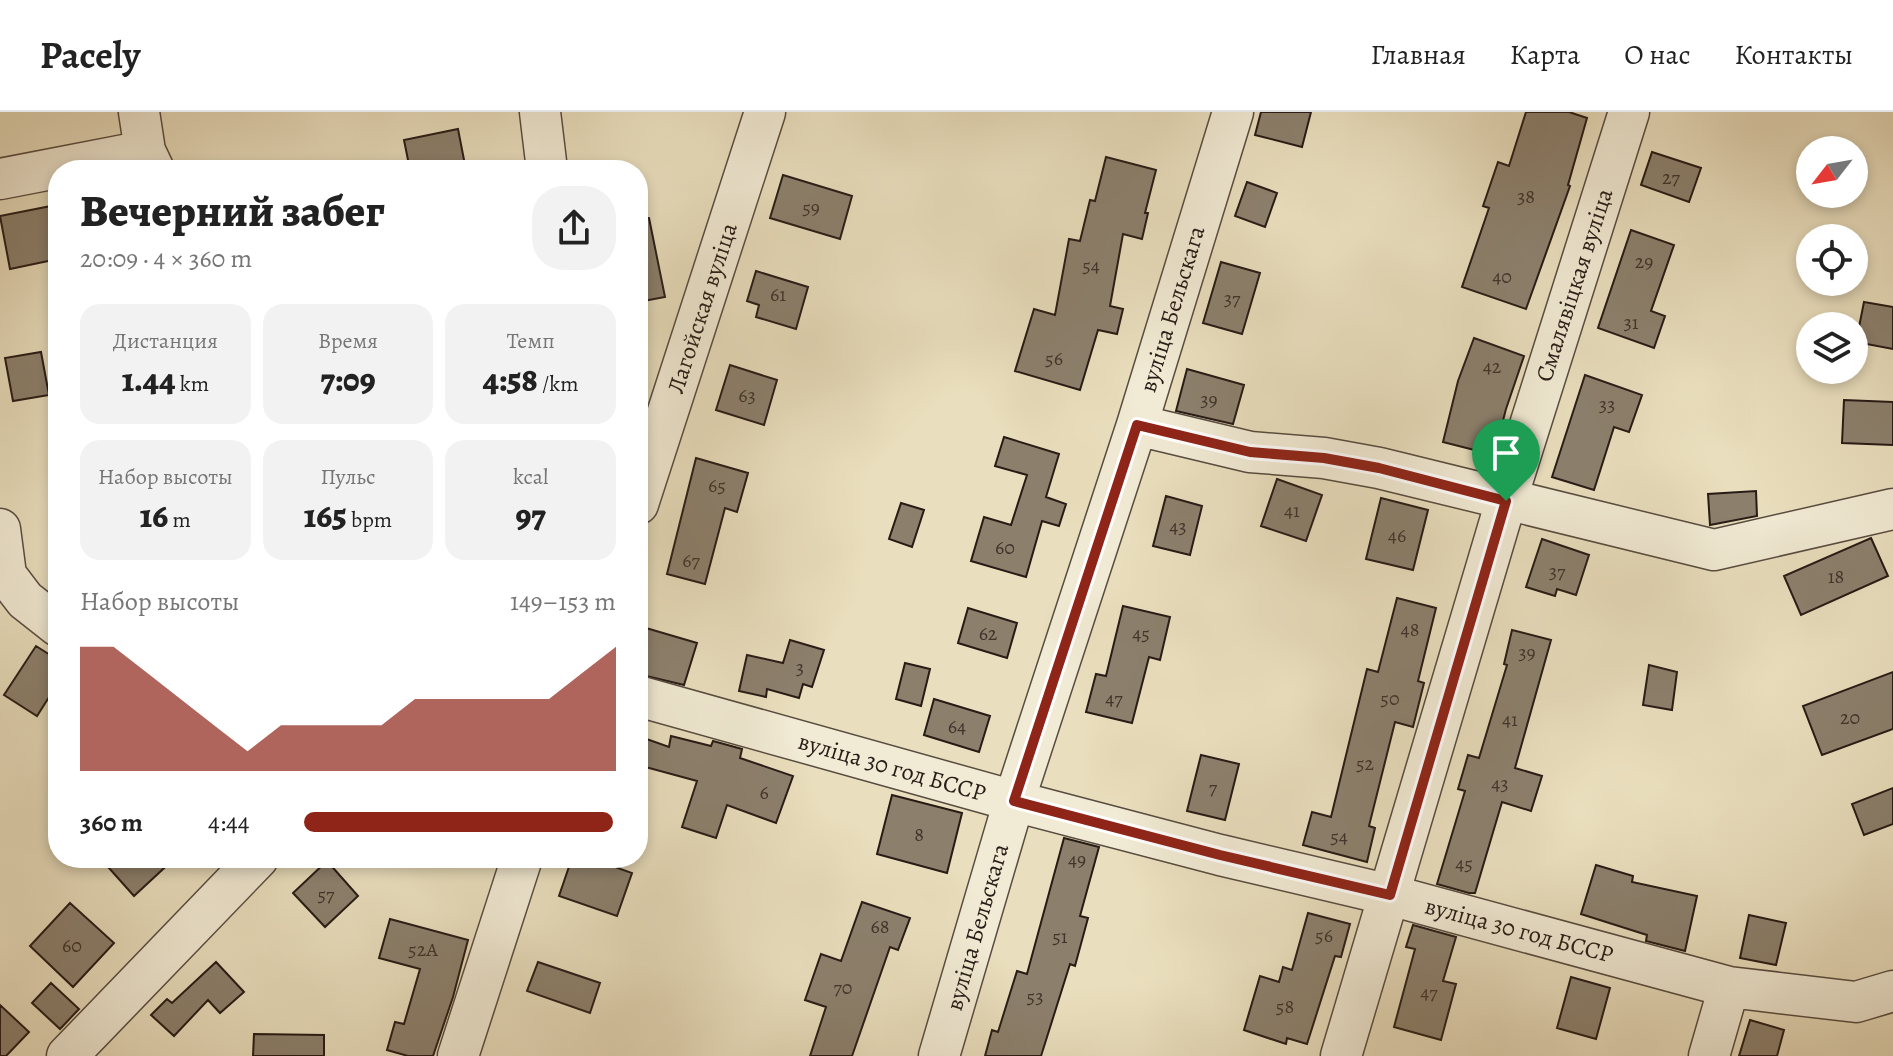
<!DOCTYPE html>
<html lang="ru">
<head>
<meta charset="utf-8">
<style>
	:root { --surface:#fff; --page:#f2f2f2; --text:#222; --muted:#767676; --line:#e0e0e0; --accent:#8f2418 }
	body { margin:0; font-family:Alegreya,serif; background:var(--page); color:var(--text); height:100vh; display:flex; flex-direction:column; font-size:30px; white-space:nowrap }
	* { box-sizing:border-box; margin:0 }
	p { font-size:26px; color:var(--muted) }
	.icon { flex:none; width:44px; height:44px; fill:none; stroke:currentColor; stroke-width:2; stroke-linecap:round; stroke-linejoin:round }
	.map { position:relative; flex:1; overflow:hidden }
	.side { position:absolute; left:48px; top:48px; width:600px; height:708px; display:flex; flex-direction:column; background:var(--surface); border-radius:32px; box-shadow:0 4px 12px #0003 }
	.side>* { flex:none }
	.needle { width:52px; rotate:239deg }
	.controls { position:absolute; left:1796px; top:24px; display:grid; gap:16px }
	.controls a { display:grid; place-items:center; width:72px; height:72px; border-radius:50%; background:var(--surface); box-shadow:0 4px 12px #0003; font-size:40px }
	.pin { position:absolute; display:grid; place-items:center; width:68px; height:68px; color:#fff; margin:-82px -34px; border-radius:50% 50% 50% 0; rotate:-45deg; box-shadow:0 0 8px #0007 }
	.pin .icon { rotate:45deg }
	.round { display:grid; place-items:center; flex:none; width:84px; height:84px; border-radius:32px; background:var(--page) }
	.head { display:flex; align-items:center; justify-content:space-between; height:136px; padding:0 32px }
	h1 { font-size:44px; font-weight:800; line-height:60px }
	.figures { display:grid; grid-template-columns:repeat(3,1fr); gap:12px; height:136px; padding:8px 32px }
	.figures div { display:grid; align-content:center; border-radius:20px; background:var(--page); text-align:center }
	.figures b { font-size:34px; font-weight:800 }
	.figures small { font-size:22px; font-weight:400 }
	.figures p { font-size:22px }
	.chart { height:224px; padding:16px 32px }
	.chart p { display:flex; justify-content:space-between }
	.chart svg { width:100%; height:144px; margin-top:8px; fill:var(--accent); opacity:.7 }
	ul { padding:0 32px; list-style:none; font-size:26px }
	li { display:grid; grid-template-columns:128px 96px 1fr; align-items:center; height:60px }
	li i { height:20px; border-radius:10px; background:var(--accent) }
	header { display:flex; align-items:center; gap:48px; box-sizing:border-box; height:112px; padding:0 40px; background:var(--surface); border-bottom:2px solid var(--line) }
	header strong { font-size:38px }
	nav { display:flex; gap:44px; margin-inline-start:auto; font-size:28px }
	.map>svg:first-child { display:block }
</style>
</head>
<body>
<header>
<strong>Pacely</strong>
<nav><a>Главная</a><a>Карта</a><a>О нас</a><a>Контакты</a></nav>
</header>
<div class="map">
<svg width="1893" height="944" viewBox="0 0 1893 944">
	<rect width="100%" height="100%" fill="#e9debd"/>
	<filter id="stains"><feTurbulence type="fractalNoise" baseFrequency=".0025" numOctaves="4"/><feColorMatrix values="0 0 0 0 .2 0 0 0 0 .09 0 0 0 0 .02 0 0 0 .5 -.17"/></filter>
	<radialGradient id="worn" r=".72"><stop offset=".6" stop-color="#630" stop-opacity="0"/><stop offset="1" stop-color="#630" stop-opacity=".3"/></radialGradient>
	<path fill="#8c806d" stroke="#271b16" stroke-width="2" d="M1261,0H1311L1302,35L1255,23Z
		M1526,0H1569L1587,6L1568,73L1570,74L1526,197L1462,175L1489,96L1483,94L1498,50L1509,54Z
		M458,17L466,58H410L404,28Z
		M1652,40L1701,56L1689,90L1641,73Z
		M1106,45L1156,58L1145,101H1148L1142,127L1123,122L1110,194L1123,197L1117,222L1098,218L1080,278L1015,259L1034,197L1055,203L1069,127L1080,129L1090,88L1095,89Z
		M783,63L852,84L840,127L770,106Z
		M1247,70L1277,81L1265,115L1235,104Z
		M51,94L58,127V147L10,157L0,104Z
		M649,106L665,185L638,190V107Z
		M1631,118L1674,133L1651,199L1665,204L1654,236L1598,216Z
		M1221,150L1260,161L1242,222L1203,211Z
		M756,159L808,175L796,217L756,205L759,193L747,189Z
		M1864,190L1893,195V237L1856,230Z
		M1474,226L1524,244L1506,297L1494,343L1443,330L1458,269Z
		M41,240L49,283L13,289L5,246Z
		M730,253L777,268L764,313L716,298Z
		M1187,257L1244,273L1233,312L1176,299Z
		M1585,263L1642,283L1629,320L1614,315L1594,378L1552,365Z
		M1844,288L1893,290V333L1842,331Z
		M1004,325L1059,342L1046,385L1066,392L1059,414L1042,409L1026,465L971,449L984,405L1011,413L1027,363L995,354Z
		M696,346L748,361L737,400L725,396L705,472L667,462Z
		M1277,367L1322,383L1306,429L1261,414Z
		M1756,379L1757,404L1710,413L1708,382Z
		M1166,384L1202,394L1190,443L1153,434Z
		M1381,386L1428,398L1413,458L1366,447Z
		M901,391L924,398L912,435L889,427Z
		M1871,426L1888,464L1801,503L1784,464Z
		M1542,427L1589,443L1576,483L1557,477L1555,484L1526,475Z
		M1397,486L1436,496L1418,569L1424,571L1413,615L1395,610L1369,714L1375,716L1367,750L1303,733L1312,700L1331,705L1367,557L1378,560Z
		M1123,494L1170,505L1160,548L1149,545L1132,611L1086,600L1096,562L1106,564Z
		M968,496L1017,511L1007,546L958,531Z
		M646,516L697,531L684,573L638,562V541Z
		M1512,518L1551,528L1515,656L1542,664L1531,699L1502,690L1475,781H1469L1437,772L1465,679L1458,677L1468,643L1479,646L1507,553L1504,552Z
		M790,528L824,538L812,575L803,572L799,586L767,577L766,585L739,579L747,543L783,551Z
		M36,534L58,548V571L37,604L4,583Z
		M905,551L930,557L921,594L896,587Z
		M1649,553L1677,560L1672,598L1643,593Z
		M1893,560V617L1822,643L1803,594Z
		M934,587L990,604L979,640L924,623Z
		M638,624L669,635L671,624L711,634L713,629L742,637L740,646L793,664L776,711L727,693L716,726L682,715L697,669L638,653Z
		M1201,643L1239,652L1225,708L1187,699Z
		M1893,676V712L1864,723L1852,692Z
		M892,683L962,701L947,761L877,742Z
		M1064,726L1099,735L1080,804L1088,806L1075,854L1070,852L1041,944H985L992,918L998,920L1017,859L1027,862Z
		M100,746H175L134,784Z
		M572,746H590L632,761L617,804L559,784Z
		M327,749L358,784L325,815L293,781Z
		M1596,753L1633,764L1632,770L1697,784L1685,839L1646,829L1647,823L1581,802Z
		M862,790L910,806L898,838L890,835L852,944H810L826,895L805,888L821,842L841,849Z
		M70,791L114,831L73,875L30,834Z
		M1308,801L1350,812L1341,845L1335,844L1307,932L1287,926L1286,932L1244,918L1260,864L1279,870L1283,855L1292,858Z
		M1749,803L1786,811L1776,853L1740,846Z
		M390,807L468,828L453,885L433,944H408L387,938L395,910L404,912L420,857L379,846Z
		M1413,813L1456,825L1443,869L1456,872L1441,928L1394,915L1415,837L1406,835Z
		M216,850L244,880L220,901L208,888L174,924L151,903L167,887L172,891Z
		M538,850L600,871L590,901L527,879Z
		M1571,865L1610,876L1596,927L1557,916Z
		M51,871L79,897L60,917L32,891Z
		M0,893L29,920L6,944H0Z
		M1750,908L1784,918L1777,944H1739Z
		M254,922L324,923V944H253Z"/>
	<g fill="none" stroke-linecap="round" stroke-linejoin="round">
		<g stroke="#584c40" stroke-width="43">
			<path id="minor" d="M139,0L145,39L154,58
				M540,0L547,58
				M0,67L145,39
				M1137,313L1250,340L1324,346L1379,356L1714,438L1893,397
				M638,392L765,0
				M0,417L6,463L25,488L58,514
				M638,584L1014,689L1220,743L1390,783L1729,875L1856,890L1893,879
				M67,944L258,746
				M458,944L522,746
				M939,944L1014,689L1137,313L1233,0
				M1341,944L1506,389L1629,0
				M1709,944L1729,875"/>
		</g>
		<use href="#minor" stroke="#f1ead4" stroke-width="40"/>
	</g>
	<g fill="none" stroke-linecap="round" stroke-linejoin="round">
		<g stroke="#fff" stroke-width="16">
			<path id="route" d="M1137,313L1250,340L1324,346L1379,356L1506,389L1390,783L1220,743L1014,689Z"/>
		</g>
		<use href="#route" stroke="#8f2418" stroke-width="10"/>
	</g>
	<g text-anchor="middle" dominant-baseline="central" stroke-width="6" stroke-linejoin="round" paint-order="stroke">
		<g font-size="20" fill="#40342c">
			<text x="1671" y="65">27</text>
			<text x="1526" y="84">38</text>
			<text x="811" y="95">59</text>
			<text x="1644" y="149">29</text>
			<text x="1091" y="153">54</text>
			<text x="1502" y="164">40</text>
			<text x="778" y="182">61</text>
			<text x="1232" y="186">37</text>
			<text x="1631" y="210">31</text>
			<text x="1054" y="246">56</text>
			<text x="1492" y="254">42</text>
			<text x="747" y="283">63</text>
			<text x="1209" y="287">39</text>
			<text x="1607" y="292">33</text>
			<text x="717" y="373">65</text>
			<text x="1292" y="398">41</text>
			<text x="1178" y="414">43</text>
			<text x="1397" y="423">46</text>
			<text x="1005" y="435">60</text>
			<text x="691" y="448">67</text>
			<text x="1557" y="459">37</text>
			<text x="1836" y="464">18</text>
			<text x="1410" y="517">48</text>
			<text x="988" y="521">62</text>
			<text x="1141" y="521">45</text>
			<text x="1527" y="540">39</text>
			<text x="800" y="555">3</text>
			<text x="1114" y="586">47</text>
			<text x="1390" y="586">50</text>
			<text x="1850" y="605">20</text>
			<text x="1510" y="607">41</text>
			<text x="957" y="614">64</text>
			<text x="1365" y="651">52</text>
			<text x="1500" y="671">43</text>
			<text x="1213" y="675">7</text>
			<text x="764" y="680">6</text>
			<text x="919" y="722">8</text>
			<text x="1339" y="724">54</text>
			<text x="1077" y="747">49</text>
			<text x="1464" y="751">45</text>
			<text x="326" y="782">57</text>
			<text x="880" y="814">68</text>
			<text x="1324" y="823">56</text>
			<text x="1060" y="824">51</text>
			<text x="72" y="833">60</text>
			<text x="423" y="837">52А</text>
			<text x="843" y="875">70</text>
			<text x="1429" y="880">47</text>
			<text x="1035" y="884">53</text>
			<text x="1285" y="894">58</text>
		</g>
		<g font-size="24" fill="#271b16" stroke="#f1ead4">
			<text transform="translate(1574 173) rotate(-72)">Смалявіцкая вуліца</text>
			<text transform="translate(702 196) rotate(-72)">Лагойская вуліца</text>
			<text transform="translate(1172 197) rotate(-73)">вуліца Бельскага</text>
			<text transform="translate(892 655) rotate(16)">вуліца 30 год БССР</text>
			<text transform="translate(977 815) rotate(-74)">вуліца Бельскага</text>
			<text transform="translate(1519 818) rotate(15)">вуліца 30 год БССР</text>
		</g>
	</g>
	<rect width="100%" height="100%" filter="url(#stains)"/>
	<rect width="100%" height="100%" fill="url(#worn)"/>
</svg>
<div class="controls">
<a><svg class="needle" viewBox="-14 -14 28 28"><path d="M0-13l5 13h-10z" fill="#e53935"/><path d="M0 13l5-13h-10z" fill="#767676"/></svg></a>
<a><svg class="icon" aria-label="locate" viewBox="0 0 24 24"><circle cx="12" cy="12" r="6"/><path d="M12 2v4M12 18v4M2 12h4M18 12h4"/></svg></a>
<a><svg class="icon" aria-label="layers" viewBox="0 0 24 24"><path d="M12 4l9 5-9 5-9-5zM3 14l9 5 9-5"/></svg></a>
</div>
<div class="pin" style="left:1506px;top:389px;background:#1e9e55"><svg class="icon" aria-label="arrive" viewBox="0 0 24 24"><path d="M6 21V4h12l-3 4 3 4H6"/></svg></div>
<section class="side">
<div class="head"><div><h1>Вечерний забег</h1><p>20:09 · 4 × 360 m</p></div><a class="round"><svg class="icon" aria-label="share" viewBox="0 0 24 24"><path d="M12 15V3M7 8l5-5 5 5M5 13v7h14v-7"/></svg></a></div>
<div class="figures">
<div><p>Дистанция</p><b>1.44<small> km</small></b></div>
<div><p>Время</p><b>7:09</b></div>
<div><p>Темп</p><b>4:58<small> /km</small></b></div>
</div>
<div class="figures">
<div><p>Набор высоты</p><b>16<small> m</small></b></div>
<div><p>Пульс</p><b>165<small> bpm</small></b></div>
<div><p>kcal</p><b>97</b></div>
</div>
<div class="chart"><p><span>Набор высоты</span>149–153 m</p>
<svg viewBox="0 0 160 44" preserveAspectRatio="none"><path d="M0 44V6L10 6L20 14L30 22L40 30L50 38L60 30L70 30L80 30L90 30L100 22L110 22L120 22L130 22L140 22L150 14L160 6V44z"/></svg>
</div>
<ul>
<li><b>360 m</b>4:44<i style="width:99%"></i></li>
</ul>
</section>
</div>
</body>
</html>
